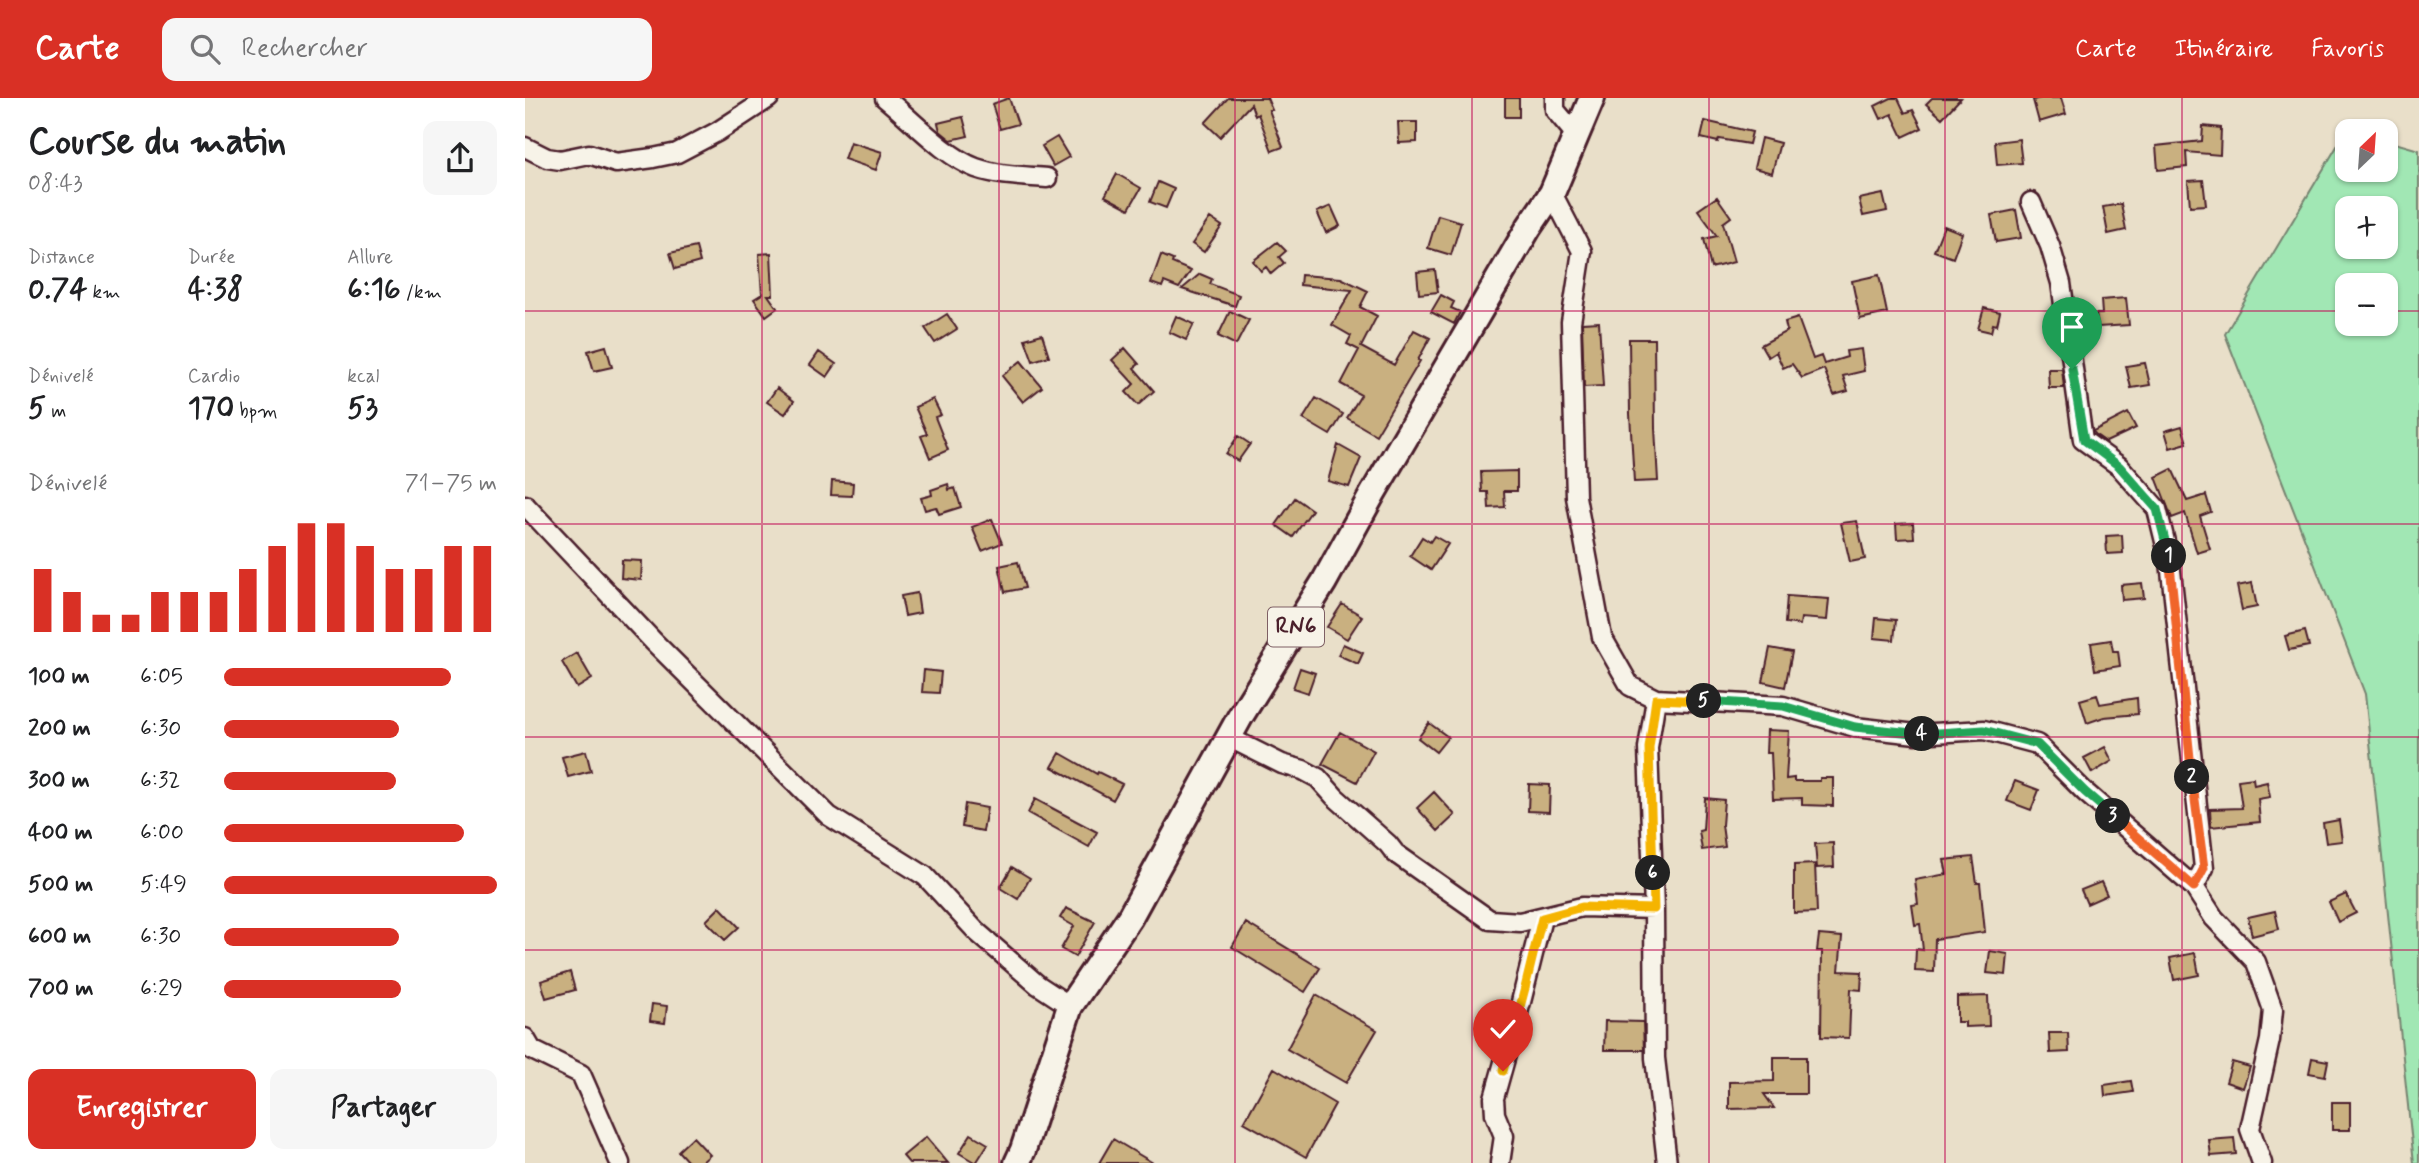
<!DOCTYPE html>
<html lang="fr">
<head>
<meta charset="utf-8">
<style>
	:root { --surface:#fff; --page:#f6f6f6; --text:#202124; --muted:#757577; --accent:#d93025 }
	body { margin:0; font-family:Mynerve,sans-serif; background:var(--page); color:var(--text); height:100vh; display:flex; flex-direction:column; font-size:26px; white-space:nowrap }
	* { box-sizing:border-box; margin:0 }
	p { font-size:23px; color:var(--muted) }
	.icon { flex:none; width:38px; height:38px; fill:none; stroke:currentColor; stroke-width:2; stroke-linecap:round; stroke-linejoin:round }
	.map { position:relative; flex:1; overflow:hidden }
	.drawer { display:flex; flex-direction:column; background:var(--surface); width:525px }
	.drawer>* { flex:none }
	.needle { width:46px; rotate:25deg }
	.controls { position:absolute; left:1810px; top:21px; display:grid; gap:14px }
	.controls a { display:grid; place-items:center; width:63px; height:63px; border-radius:14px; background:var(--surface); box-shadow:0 2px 5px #0004; font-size:35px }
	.pin { position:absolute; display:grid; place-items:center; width:60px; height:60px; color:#fff; margin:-72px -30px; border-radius:50% 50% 50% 0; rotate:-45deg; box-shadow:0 0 7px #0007 }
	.pin .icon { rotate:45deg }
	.km { position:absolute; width:35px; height:35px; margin:-18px; border-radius:50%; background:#222; color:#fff; font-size:19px; line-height:35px; text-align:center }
	.round { display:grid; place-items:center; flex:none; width:74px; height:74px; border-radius:14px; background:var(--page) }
	.head { display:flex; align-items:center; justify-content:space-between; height:119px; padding:0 28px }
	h1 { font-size:38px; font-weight:700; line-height:52px }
	.figures { display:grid; grid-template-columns:repeat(3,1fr); gap:10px; height:119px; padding:7px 28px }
	.figures div { display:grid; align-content:center }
	.figures b { font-size:30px; font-weight:700 }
	.figures small { font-size:19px; font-weight:400 }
	.figures p { font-size:19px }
	.chart { height:196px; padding:14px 28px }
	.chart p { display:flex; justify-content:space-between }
	.chart svg { width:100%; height:126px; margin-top:7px; stroke:var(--accent); stroke-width:6 }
	.button { display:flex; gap:14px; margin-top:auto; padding:14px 28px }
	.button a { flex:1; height:80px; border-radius:14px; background:var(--accent); color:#fff; font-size:28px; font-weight:700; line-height:80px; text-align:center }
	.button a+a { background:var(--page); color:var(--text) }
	ul { padding:0 28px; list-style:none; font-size:23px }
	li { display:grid; grid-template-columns:112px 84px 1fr; align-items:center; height:52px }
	li i { height:18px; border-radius:9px; background:var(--accent) }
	header { display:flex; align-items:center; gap:42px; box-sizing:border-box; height:98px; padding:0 35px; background:var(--accent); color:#fff }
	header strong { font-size:33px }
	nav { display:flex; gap:38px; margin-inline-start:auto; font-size:24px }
	.search { width:490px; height:63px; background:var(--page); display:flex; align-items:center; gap:18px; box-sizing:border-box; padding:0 24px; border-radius:14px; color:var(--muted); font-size:26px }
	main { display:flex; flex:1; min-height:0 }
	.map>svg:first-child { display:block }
</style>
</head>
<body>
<header>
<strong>Carte</strong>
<div class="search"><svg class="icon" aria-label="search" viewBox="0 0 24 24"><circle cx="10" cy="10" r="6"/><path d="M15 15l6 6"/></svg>Rechercher</div>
<nav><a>Carte</a><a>Itinéraire</a><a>Favoris</a></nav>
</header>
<main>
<section class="drawer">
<div class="head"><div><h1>Course du matin</h1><p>08:43</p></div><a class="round"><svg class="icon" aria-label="share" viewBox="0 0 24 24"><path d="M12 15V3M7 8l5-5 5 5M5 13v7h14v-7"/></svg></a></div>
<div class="figures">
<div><p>Distance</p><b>0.74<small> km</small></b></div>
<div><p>Durée</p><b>4:38</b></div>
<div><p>Allure</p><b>6:16<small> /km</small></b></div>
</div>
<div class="figures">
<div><p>Dénivelé</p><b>5<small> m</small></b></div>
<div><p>Cardio</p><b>170<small> bpm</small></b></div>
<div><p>kcal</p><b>53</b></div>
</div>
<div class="chart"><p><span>Dénivelé</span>71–75 m</p>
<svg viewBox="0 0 160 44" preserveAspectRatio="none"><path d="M5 44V22M15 44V30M25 44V38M35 44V38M45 44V30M55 44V30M65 44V30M75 44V22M85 44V14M95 44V6M105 44V6M115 44V14M125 44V22M135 44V22M145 44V14M155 44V14"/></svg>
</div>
<ul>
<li><b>100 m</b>6:05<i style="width:83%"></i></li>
<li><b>200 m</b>6:30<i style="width:64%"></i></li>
<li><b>300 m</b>6:32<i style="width:63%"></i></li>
<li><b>400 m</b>6:00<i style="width:88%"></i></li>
<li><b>500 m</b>5:49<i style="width:100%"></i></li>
<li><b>600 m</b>6:30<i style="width:64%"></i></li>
<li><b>700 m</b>6:29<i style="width:65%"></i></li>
</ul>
<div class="button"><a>Enregistrer</a><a>Partager</a></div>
</section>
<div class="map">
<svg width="1894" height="1065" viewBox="0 0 1894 1065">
	<rect width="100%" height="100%" fill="#e9dfc9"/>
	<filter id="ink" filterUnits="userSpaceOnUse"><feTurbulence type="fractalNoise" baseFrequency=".0143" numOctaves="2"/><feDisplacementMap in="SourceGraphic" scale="14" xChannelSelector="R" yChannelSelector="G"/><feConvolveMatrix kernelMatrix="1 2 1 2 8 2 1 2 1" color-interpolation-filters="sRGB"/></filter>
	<g filter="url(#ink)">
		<path fill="#a1e7b4" stroke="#768370" stroke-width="2" fill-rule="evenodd" d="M1823,30L1834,33H1822V72H1860V42L1894,52V1065H1889L1840,596L1700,236ZM1822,110H1860V149H1822ZM1822,187H1860V226H1822Z"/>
		<path fill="#c9b080" stroke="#4a1f2b" stroke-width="2" d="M484,0L493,26L475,31L467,6Z
			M703,0H742L747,12H744L758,49L747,53L733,16L730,18L726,6L695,39L680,25Z
			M980,0H994V19H980Z
			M1366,0H1373L1380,15L1388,12L1397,30L1378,39L1367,16L1356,21L1350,8Z
			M1407,0H1436L1417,20L1401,6Z
			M1516,0H1536L1541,16L1514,24L1508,2Z
			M438,19L443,38L426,42L415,33L413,25Z
			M1180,23L1227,34L1224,46L1194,41L1193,44L1176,40Z
			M873,24H892V44L874,45Z
			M1678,28L1696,30L1695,57L1661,54L1662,69L1633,72L1631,48L1677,43Z
			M532,39L544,59L528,68L517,48Z
			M1236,40L1255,45L1247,75L1229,70Z
			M1494,41L1497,65L1472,67L1470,44Z
			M325,44L357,54L351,72L319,61Z
			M592,76L616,90L604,111L580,98Z
			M1678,82L1681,107L1665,108L1663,83Z
			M633,84L649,91L641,110L625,104Z
			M1358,96L1362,113L1338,118L1334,101Z
			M1192,99L1206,119L1198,125L1209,164L1186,170L1179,141L1192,138L1173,112Z
			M1596,106L1601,132L1583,136L1578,109Z
			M806,108L815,128L801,135L792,114Z
			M1491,112L1496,140L1471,144L1466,117Z
			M913,117L936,124L926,157L903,150Z
			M685,120L697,128L679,154L667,146Z
			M1419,128L1437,135L1428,160L1409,153Z
			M752,144L761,153L754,159L759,165L746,176L741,169L736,173L728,163Z
			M171,149L175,164L150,171L145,155Z
			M246,155L248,197H243L252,210L241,218L229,201L237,196L234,156Z
			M636,157L648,162L647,165L666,173L654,190L639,184L637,189L626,185Z
			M910,172L913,194L894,196L892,174Z
			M675,176L687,181L685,186L714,197L710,208L657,191Z
			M776,177L816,180L843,193L835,209L852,218L836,249L869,267L889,232L905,240L893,262L895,263L851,337L822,320L836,297L816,286L834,252L822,246L826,238L807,227L827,192L775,187Z
			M1354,177L1362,215L1335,221L1327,183Z
			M916,197L929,204L926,210L935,214L929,226L906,214Z
			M1601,200L1604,227L1573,229L1571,216H1577L1576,202Z
			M1459,210L1475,214L1472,227L1468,226L1466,234L1453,231Z
			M705,213L724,222L711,247L693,238Z
			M422,216L432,231L410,245L400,230Z
			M651,218L669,226L661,242L644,234Z
			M1273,220L1288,261L1296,258L1299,266L1322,259L1321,253L1336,251L1339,273L1318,278L1323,293L1309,297L1299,271L1277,280L1267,266L1258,270L1251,254L1243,259L1236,247L1262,233L1260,224Z
			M1074,224L1078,288L1059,289L1057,225Z
			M517,236L524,258L508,263L500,241Z
			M1104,241H1129L1130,330L1133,383L1109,384L1105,316Z
			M81,248L87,269L69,273L63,253Z
			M600,250L614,266L609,270L629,293L613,307L601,294L609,286L587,262Z
			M294,254L311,266L302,279L285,267Z
			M496,263L517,289L498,304L477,278Z
			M1620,265L1625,287L1606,290L1601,268Z
			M1523,271H1537L1539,290H1524Z
			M252,290L269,303L260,316L242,304Z
			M791,300L818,316L805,337L778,321Z
			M408,301L416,317L410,319L423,352L405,360L396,338L402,336L390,309Z
			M1603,315L1611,330L1581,344L1571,337L1568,333Z
			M1657,328L1662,345L1645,350L1640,333Z
			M713,338L725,346L713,363L701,356Z
			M813,347L836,360L824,389L803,383Z
			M1647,371L1662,403L1681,397L1686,414L1675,418L1685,451L1672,455L1660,415L1647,420L1631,379Z
			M992,373V393H979L980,409L964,410L963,394H957L956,374Z
			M307,383L328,385L327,398L306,397Z
			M423,386L424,392L430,390L436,409L414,416L411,409L400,412L396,400L407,397L406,392Z
			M770,400L787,412L768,439L751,427Z
			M467,421L477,445L457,453L447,429Z
			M1332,423L1340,461L1325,464L1316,425Z
			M1388,425L1389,440L1372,441L1371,426Z
			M1597,437L1598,455L1582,456L1581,438Z
			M909,438L923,446L906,472L885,458L897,439L905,444Z
			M97,462L117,463L116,482L96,480Z
			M493,464L500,490L480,494L474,468Z
			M1617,485L1619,500L1597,502L1596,487Z
			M1727,485L1732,509L1717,512L1712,488Z
			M392,495L395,515L380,518L376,498Z
			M1262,498L1304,501L1302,522L1276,520L1275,527L1260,525Z
			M817,506L837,518L822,541L802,529Z
			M1351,520L1371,522L1369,542L1349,540Z
			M1780,533L1784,548L1764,552L1760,538Z
			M1586,542L1588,553H1593L1595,568L1570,572L1566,545Z
			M818,546L838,555L833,566L813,557Z
			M1245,550L1267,554L1260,589L1238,584Z
			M52,555L67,581L52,590L37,564Z
			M775,570L790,575L783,595L768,590Z
			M399,572L416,574L414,595L397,594Z
			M1572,597L1575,606L1612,600L1613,616L1579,619L1562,625L1555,602Z
			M904,625L923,639L911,654L893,640Z
			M1242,632L1264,633L1261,681L1269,680V683H1295V680H1308V708L1277,707V700L1248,701L1246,655H1241Z
			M815,634L849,653L832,684L797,666Z
			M1580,649L1587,663L1567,675L1559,660Z
			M61,653L66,673L43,679L37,659Z
			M535,655L572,676L573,674L597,686L588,702L527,669Z
			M1728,680L1729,687L1742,684L1745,699L1733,701L1735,724L1686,729L1685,711L1717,710L1713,682Z
			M1490,683L1514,692L1506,712L1482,703Z
			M1004,686L1025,687L1024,714L1003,713Z
			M909,694L930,717L913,733L892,710Z
			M1180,700L1199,702L1197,727L1200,749L1177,752L1174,733L1178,732Z
			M510,701L572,734L564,749L503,715Z
			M440,706L462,710L458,733L437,729Z
			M1814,722L1817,743L1801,745L1798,725Z
			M1308,745L1309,769L1292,770L1290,746Z
			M1448,759L1452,785H1455L1460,834L1410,841L1409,874L1390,873L1391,851L1398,852L1395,826L1390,827L1387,807L1393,806L1390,782L1422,776L1419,762Z
			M1290,766L1292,814L1269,815V767Z
			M487,769L505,780L493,801L475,790Z
			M1576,784L1582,797L1562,806L1556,792Z
			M1821,796L1831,815L1813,824L1804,804Z
			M195,809L214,829L200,842L181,823Z
			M541,810L570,824L550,859L536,851L549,828L535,820Z
			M1750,813L1754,831L1727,838L1723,819Z
			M721,825L795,870L780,894L707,849Z
			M1294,837L1317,839L1314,873L1337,874L1336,892L1326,891L1324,940L1296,939L1297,853H1292Z
			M1465,853L1483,856L1481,877L1462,875Z
			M1670,855L1674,877L1649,882L1645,860Z
			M45,874L50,892L21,900L16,883Z
			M791,897L852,932L821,985L762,951Z
			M1463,898L1464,928L1440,929V924H1432V899Z
			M127,906L142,908L140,925L125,923Z
			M1080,923L1118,924L1119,952H1079Z
			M1524,935H1543L1544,954L1525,955Z
			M1249,959H1281V996H1239L1249,1010L1204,1011V984L1249,983Z
			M1787,960L1803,963L1800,978L1784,975Z
			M1707,964L1725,969L1718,990L1701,984Z
			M749,970L810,1006L781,1059L719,1024Z
			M1606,983L1608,994L1580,998L1579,987Z
			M1807,1004H1825V1032H1807Z
			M446,1036L463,1046L451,1065L434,1055Z
			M168,1039L185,1057L176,1065H164L153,1053Z
			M401,1039L423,1065H384L378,1058Z
			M1709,1040L1711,1056L1686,1058L1684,1042Z
			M588,1041L628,1065H574Z"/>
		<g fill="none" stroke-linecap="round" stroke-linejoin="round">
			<g stroke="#4a1f2b" stroke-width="23">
				<path id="minor" d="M360,0C386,21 421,59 451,70C474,78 498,78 522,80
					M1030,0V12L1051,37
					M0,49L22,60L35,62L64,56L91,65L128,60L152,55L192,34L244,0
					M1027,95L1057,153L1046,224L1051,399L1077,539L1105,588L1131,601L1258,608L1330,629L1391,636L1459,632L1512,646L1560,694L1669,789L1689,820L1731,864L1748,912L1745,942L1725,1031L1737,1065
					M1506,104L1525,148L1536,185L1558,342L1594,368L1632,411L1645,464L1679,770L1669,789
					M0,407L129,544L304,718L400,778L452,834L513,887L545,908
					M1131,601L1123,650L1129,811L1130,960L1142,1065
					M705,640L757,666L778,672L793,680L810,699L863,746L870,755L965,822L995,824L1057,809L1129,811
					M0,940L7,952L56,976L95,1065
					M975,1065L979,1038L970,1016L969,1000L996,904L1017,820"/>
			</g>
			<g stroke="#4a1f2b" stroke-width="30">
				<path id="highway" d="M492,1065L498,1052L545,908L605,819L715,619L799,484L848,395L1004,129L1027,95L1067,0"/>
			</g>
			<use href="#minor" stroke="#f7f3e8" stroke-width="18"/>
			<use href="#highway" stroke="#f7f3e8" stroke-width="24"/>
		</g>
	</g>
	<g fill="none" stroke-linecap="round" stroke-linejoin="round" filter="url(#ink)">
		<g stroke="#fff" stroke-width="14">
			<path id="split-1" d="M1547,271L1559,342L1594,368L1632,411L1644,458"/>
		</g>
		<g stroke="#fff" stroke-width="14">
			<path id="split-2" d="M1644,458L1667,679"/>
		</g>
		<g stroke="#fff" stroke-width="14">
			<path id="split-3" d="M1588,718L1669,789L1679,770L1667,679"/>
		</g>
		<g stroke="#fff" stroke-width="14">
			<path id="split-4" d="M1397,636L1459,632L1512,646L1560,694L1588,718"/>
		</g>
		<g stroke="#fff" stroke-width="14">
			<path id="split-5" d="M1179,603L1258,608L1330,629L1397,636"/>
		</g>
		<g stroke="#fff" stroke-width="14">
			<path id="split-6" d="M1128,775L1124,650L1131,601L1179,603"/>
		</g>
		<g stroke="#fff" stroke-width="14">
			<path id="split-7" d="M1000,890L1017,820L1057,809L1129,811L1128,775"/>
		</g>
		<g stroke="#fff" stroke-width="14">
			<path id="split-8" d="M978,973L1000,890"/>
		</g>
		<use href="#split-1" stroke="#22a559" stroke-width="9"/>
		<use href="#split-2" stroke="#f0652b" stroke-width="9"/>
		<use href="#split-3" stroke="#f0652b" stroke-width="9"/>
		<use href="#split-4" stroke="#22a559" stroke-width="9"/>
		<use href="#split-5" stroke="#22a559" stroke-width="9"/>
		<use href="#split-6" stroke="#f5b400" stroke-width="9"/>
		<use href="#split-7" stroke="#f5b400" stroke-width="9"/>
		<use href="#split-8" stroke="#f5b400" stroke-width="9"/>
	</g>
	<path fill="none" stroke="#c2185b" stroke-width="2" stroke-opacity="0.55" d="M237,0V1065M474,0V1065M710,0V1065M947,0V1065M1184,0V1065M1420,0V1065M1657,0V1065M0,213H1822M1860,213H1894M0,426H1894M0,639H1894M0,852H1894"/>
	<g text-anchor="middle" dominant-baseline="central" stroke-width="5" stroke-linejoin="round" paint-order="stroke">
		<rect fill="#f7f3e8" stroke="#7e5f64" stroke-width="2" x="743" y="509.5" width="56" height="39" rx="5"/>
		<g font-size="23" font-weight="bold" fill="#4a1f2b">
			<text x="771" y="529">RN6</text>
		</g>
	</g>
</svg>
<div class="controls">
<a><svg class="needle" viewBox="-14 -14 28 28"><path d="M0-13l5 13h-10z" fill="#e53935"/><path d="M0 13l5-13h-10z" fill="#757577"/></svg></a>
<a>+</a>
<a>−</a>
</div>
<div class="pin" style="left:1547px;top:271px;background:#1e9e55"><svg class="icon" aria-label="arrive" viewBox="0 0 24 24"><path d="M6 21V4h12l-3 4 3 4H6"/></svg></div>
<div class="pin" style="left:978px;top:973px;background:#d93025"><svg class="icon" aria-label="check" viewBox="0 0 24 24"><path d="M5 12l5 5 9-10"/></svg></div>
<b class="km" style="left:1644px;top:458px">1</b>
<b class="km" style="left:1667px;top:679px">2</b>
<b class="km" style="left:1588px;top:718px">3</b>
<b class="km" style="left:1397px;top:636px">4</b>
<b class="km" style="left:1179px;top:603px">5</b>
<b class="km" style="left:1128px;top:775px">6</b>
</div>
</main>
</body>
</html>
